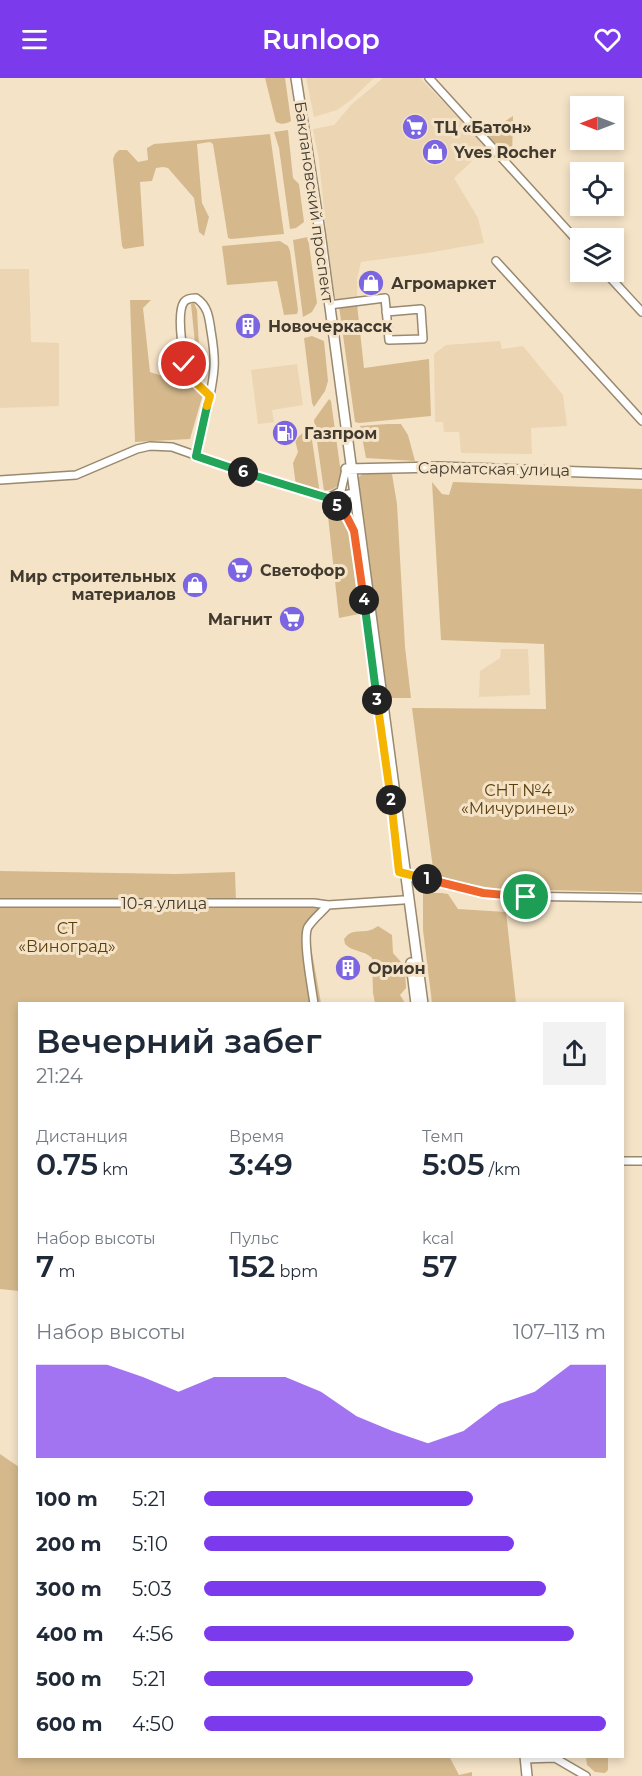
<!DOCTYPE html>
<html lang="ru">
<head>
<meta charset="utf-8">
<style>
	:root { --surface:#fff; --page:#f2f2f3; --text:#1f2937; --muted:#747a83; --accent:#7c3aed }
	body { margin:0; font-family:Montserrat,sans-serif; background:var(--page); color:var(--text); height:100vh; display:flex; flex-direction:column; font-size:22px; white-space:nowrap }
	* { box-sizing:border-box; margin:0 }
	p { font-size:20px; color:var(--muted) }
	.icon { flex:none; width:33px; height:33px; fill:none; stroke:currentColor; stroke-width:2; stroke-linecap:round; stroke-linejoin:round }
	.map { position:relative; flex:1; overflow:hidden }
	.drawer { position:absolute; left:18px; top:924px; width:606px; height:756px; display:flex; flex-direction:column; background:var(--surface); border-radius:0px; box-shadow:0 3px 9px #0003 }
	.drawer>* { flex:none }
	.needle { width:39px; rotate:270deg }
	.buttons { position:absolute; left:570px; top:18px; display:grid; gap:12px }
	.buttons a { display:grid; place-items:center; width:54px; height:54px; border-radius:0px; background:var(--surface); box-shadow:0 3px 9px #0003; font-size:30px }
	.pin { position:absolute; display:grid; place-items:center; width:51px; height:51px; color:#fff; margin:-26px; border:3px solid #fff; border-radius:50%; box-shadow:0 2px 6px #0007 }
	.km { position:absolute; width:30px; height:30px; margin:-15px; border-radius:50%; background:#222; color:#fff; font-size:16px; line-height:30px; text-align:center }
	.round { display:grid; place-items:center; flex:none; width:63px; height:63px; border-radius:0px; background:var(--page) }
	.summary { display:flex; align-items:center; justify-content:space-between; height:102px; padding:0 18px }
	h1 { font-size:33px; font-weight:600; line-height:45px }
	.metrics { display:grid; grid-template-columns:repeat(3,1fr); gap:9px; height:102px; padding:6px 18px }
	.metrics div { display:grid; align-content:center }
	.metrics b { font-size:30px; font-weight:600 }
	.metrics small { font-size:16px; font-weight:400 }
	.metrics p { font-size:16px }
	.chart { height:168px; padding:12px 18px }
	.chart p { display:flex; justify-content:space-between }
	.chart svg { width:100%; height:108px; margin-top:6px; fill:var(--accent); opacity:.7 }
	ul { padding:0 18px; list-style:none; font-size:20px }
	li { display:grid; grid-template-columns:96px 72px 1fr; align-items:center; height:45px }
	li i { height:15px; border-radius:8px; background:var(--accent) }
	header { display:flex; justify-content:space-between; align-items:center; height:78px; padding:0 18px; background:var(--accent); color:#fff; font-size:27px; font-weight:600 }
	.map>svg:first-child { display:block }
</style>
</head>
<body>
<header><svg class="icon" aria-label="menu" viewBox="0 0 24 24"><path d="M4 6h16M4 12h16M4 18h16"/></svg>Runloop<svg class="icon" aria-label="heart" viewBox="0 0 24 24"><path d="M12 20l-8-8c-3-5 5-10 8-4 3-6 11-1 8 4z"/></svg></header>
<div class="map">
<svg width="642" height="1698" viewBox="0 0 642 1698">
	<rect width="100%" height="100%" fill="#f5e3c7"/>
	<path fill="#ecd5b3" d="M306,0H374L351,22L337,32L314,39Z
		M383,0H420L487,69L454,100L478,140L484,165L427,175L361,184L357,201V226H336L329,181L319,82L313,51L334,47L352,26Z
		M0,191H29L31,264L59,265V328L0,330Z
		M500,263L502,271L523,268L563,317L567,348L531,350L532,376L461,375L459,354H444L443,344H435L434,276L446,267Z
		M297,286L303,327L272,332L274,344L258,346L251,292Z
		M501,571H528L530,617L479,619L480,593L500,580Z"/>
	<path fill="#d5b98d" d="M265,0H285L291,43C286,46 282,47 276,44Z
		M513,38L512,82L485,56Z
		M288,52L293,100L299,106L304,144L296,150L290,151L279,70L274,54Z
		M270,56L284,156L231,161L228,160L213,66L210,64L197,66L202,125L209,139L204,158L199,154L194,120L168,90L163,89L156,90L152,103L140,104L144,168L124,171L122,168L113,81L115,76L119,72H127L138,84L148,82L147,70L154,66Z
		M308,159L317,225L312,234L303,239L293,162Z
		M280,163L288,168L290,173L298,232L297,236L284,237L277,203L227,207L222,168Z
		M130,222H151L143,230L150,294L199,310L203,316L190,361L135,364Z
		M194,225L197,232L200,286L195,296L190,291L196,275L191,226Z
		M357,226L364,290L429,281L431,338L359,345L355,344L339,228Z
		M312,258L324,263L328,303L325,313L314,329L312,325L304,260Z
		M329,321L331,323L342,403C337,410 332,412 324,413L314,342Z
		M388,346H401L408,357L415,383L366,380L360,348Z
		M310,348L320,416L296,408L293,385L298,374L295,362Z
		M364,395L392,396L397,426L405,569L411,620H386L356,401Z
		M432,404L442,416L449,417L453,404L642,411V814L495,811L434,798L412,630L546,631L544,566L441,562Z
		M327,429L343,439L349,451L359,536L339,540Z
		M0,793L176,796L235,794L236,824L332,823L325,835L308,852L321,925L20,926L19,1213L0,1211Z
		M423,813C432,816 439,814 448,816L458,831L506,834L516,925H432L423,852Z
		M378,848L392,857L393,875L401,884L405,892L406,910L400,917L405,925H375L373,915L372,880C364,872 352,874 345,866L344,861C355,847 363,859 378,848Z
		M0,1376L19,1389L20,1678H449L459,1697L472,1694V1698H0Z
		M586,1679H608V1692L605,1695L595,1694L587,1687Z"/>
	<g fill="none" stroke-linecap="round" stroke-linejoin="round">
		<g stroke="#99896f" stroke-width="10">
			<path id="minor" d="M429,0L580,166
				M496,183L642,343
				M605,194L642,234
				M329,227L385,220L389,262L423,261L421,231L386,234
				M196,378C202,349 212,319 214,290C215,278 213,265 211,253C209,239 208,228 196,220C192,220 187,220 184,224C176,235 183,286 190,298C194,305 203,312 210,318
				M0,402L76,397L137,371L150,368L172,369L263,401L328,420L347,439L354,453
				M333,419L354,415
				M328,420L341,413L346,391
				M399,794L483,815L505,818L642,820
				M0,825H314L328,827L403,822
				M314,926C312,910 302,860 308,849C313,841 322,834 328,827
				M622,1083H642
				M525,1681L555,1680L586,1698"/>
		</g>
		<g stroke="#99896f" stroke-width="12">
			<path id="major" d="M296,0L320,154L423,926
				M346,391L439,389L642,396
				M411,885L416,926
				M525,1678L527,1698"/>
		</g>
		<use href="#minor" stroke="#fff" stroke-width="7"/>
		<use href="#major" stroke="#fff" stroke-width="9"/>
	</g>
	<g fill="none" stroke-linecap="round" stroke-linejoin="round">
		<g stroke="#fff" stroke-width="12">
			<path id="split-1" d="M427,801L483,815L526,819"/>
		</g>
		<g stroke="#fff" stroke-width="12">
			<path id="split-2" d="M391,722L399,794L427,801"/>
		</g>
		<g stroke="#fff" stroke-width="12">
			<path id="split-3" d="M377,622L391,722"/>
		</g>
		<g stroke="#fff" stroke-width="12">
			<path id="split-4" d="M364,522L377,622"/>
		</g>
		<g stroke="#fff" stroke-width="12">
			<path id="split-5" d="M337,428L347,439L354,453L364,522"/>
		</g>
		<g stroke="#fff" stroke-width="12">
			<path id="split-6" d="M243,394L328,420L337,428"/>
		</g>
		<g stroke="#fff" stroke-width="12">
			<path id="split-7" d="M207,328L196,378L243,394"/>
		</g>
		<g stroke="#fff" stroke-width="12">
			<path id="split-8" d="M184,286L190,299L210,318L207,328"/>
		</g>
		<use href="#split-1" stroke="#f0652b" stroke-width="8"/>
		<use href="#split-2" stroke="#f5b400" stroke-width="8"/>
		<use href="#split-3" stroke="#f5b400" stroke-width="8"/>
		<use href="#split-4" stroke="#22a559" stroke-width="8"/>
		<use href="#split-5" stroke="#f0652b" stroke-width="8"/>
		<use href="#split-6" stroke="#22a559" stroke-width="8"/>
		<use href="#split-7" stroke="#22a559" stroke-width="8"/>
		<use href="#split-8" stroke="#f5b400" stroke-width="8"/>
	</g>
	<defs>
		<g id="supermarket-disc" transform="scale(1.35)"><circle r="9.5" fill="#7b65e0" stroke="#f5e3c7"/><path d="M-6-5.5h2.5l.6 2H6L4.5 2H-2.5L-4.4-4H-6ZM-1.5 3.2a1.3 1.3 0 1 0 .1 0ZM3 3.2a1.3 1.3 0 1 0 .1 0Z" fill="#fff"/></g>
		<g id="shop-disc" transform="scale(1.35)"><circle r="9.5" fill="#7b65e0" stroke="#f5e3c7"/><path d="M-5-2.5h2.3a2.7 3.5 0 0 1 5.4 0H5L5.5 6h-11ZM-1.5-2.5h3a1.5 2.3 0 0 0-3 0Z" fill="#fff"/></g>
		<g id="building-disc" transform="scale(1.35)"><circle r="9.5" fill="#7b65e0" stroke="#f5e3c7"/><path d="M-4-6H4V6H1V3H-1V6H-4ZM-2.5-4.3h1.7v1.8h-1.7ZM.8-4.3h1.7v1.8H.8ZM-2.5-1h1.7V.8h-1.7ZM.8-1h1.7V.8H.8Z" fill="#fff"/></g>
		<g id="fuel-disc" transform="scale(1.35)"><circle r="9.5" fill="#7b65e0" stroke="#f5e3c7"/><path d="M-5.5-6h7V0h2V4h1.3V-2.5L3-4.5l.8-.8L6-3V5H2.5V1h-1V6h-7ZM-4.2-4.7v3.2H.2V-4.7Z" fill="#fff"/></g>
	</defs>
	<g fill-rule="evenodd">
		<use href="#supermarket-disc" x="415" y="49"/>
		<use href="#shop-disc" x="435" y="74"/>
		<use href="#shop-disc" x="371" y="205"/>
		<use href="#building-disc" x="248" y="248"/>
		<use href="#fuel-disc" x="285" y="355"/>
		<use href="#supermarket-disc" x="240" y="492"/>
		<use href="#shop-disc" x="195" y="507"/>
		<use href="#supermarket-disc" x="292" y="541"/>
		<use href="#building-disc" x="348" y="890"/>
	</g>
	<g text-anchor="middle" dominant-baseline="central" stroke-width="6" stroke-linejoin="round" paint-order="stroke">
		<g font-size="16" font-weight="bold" fill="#413a2f" stroke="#f5e3c7" text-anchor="start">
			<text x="434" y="49">ТЦ «Батон»</text>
			<text x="454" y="74">Yves Rocher</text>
			<text x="391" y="205">Агромаркет</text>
			<text x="268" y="248">Новочеркасск</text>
			<text x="304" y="355">Газпром</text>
			<text x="260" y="492">Светофор</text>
			<text x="176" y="498" text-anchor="end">Мир строительных<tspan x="176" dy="18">материалов</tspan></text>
			<text x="272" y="541" text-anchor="end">Магнит</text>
			<text x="368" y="890">Орион</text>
		</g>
		<g font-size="16" fill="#413a2f" stroke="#f5e3c7">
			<text transform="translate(314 124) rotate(82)">Баклановский проспект</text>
			<text transform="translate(494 391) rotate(1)">Сарматская улица</text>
			<text x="164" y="825">10-я улица</text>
		</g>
		<g font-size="16" fill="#5b400f" stroke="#f5e3c7">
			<text x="518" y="712">СНТ №4<tspan x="518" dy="18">«Мичуринец»</tspan></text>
			<text x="67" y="850">СТ<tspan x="67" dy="18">«Виноград»</tspan></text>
		</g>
	</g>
</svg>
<div class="buttons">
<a><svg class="needle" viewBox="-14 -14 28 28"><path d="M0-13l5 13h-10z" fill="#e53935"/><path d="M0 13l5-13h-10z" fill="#747a83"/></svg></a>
<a><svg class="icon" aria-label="locate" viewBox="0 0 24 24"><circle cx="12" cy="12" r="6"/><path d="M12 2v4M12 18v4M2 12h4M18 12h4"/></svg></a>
<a><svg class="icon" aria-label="layers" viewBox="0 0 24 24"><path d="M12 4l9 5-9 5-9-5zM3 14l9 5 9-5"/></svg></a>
</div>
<div class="pin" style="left:526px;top:819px;background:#1e9e55"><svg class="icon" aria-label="arrive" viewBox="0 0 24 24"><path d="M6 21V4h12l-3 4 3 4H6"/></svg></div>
<div class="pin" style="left:184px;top:286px;background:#d93025"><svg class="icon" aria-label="check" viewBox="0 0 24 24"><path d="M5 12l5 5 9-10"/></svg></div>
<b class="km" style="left:427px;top:801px">1</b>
<b class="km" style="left:391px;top:722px">2</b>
<b class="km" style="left:377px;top:622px">3</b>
<b class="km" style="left:364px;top:522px">4</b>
<b class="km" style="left:337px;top:428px">5</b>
<b class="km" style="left:243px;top:394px">6</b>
<section class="drawer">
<div class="summary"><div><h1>Вечерний забег</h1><p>21:24</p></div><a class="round"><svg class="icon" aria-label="share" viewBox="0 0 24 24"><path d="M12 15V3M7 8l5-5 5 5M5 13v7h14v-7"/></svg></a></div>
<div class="metrics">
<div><p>Дистанция</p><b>0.75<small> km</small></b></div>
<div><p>Время</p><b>3:49</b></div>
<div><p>Темп</p><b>5:05<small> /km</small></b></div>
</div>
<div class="metrics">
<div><p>Набор высоты</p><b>7<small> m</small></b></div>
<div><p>Пульс</p><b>152<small> bpm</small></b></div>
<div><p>kcal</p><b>57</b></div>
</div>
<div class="chart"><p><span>Набор высоты</span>107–113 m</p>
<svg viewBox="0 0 160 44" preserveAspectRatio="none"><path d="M0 44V6L10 6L20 6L30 11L40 17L50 11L60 11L70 11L80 17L90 27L100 33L110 38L120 33L130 22L140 17L150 6L160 6V44z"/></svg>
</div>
<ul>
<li><b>100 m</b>5:21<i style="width:67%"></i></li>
<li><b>200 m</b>5:10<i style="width:77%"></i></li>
<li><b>300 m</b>5:03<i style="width:85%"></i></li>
<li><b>400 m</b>4:56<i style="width:92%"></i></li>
<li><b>500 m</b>5:21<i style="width:67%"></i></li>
<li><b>600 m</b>4:50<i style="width:100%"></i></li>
</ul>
</section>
</div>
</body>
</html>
